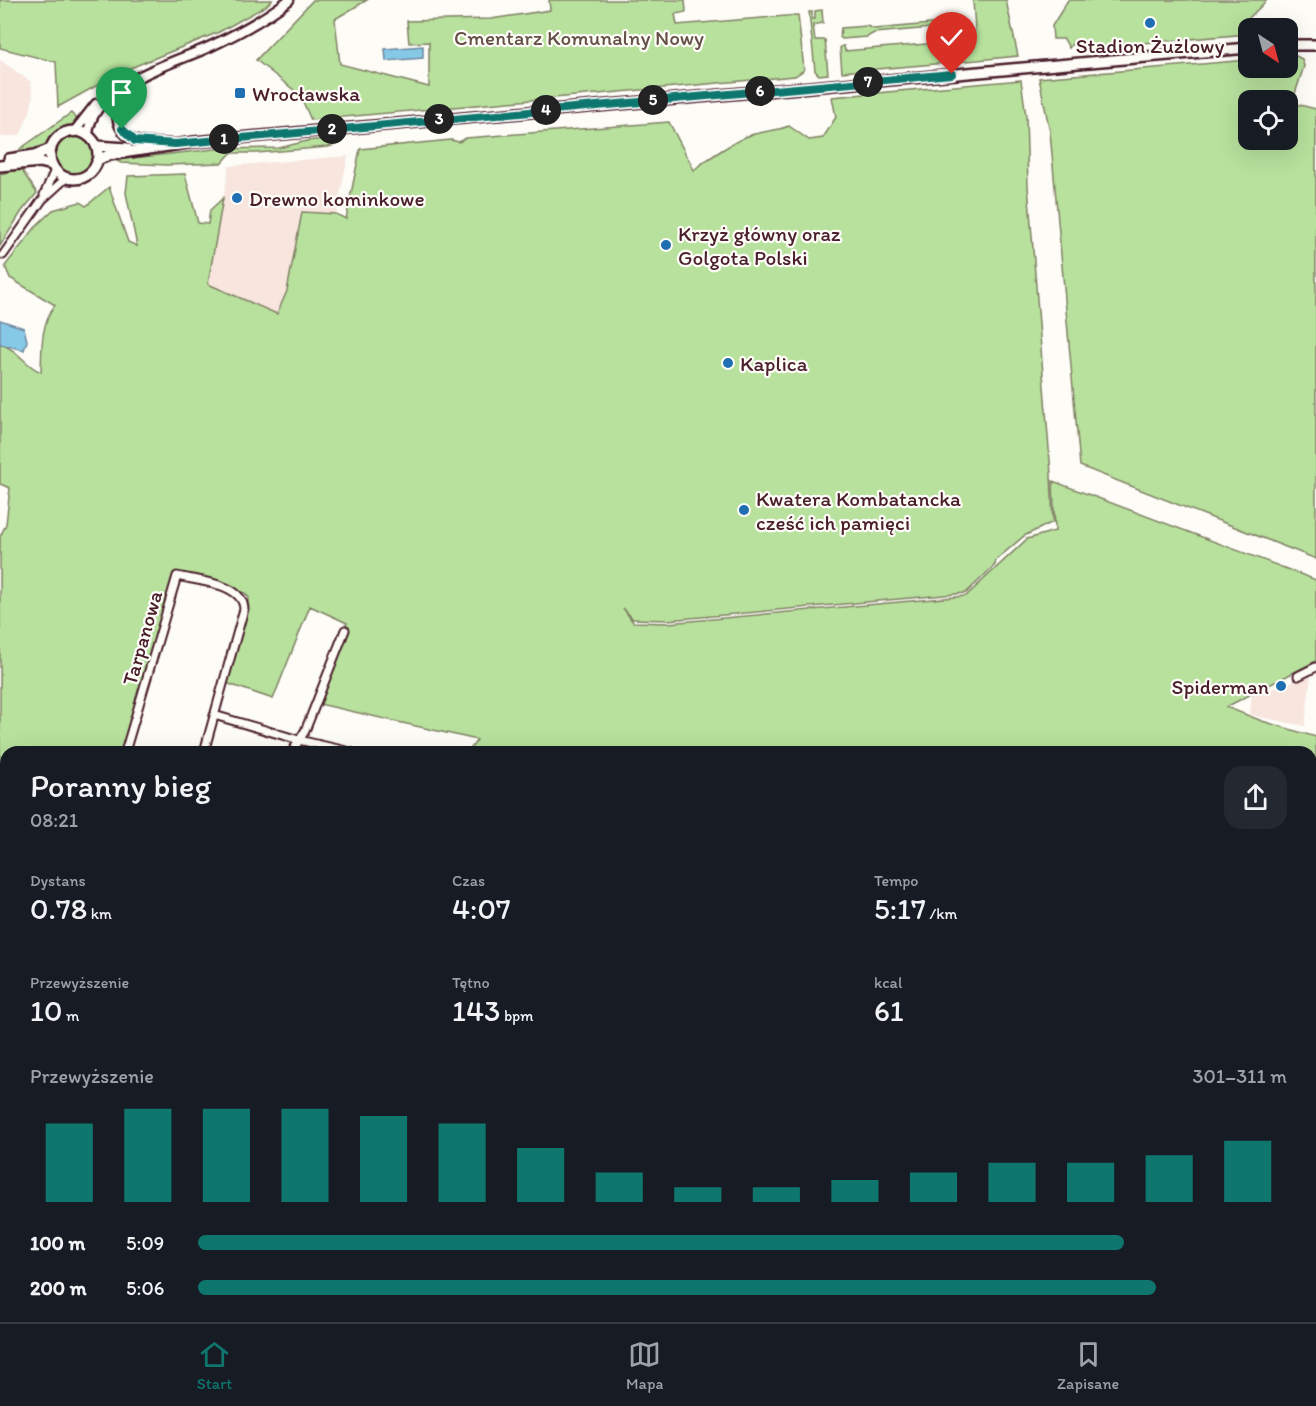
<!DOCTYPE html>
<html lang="pl">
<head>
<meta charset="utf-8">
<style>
	:root { --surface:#171b24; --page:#242831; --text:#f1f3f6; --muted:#9ea1a6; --line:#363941; --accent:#0f766e }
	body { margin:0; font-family:Itim,sans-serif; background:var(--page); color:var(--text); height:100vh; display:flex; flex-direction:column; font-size:22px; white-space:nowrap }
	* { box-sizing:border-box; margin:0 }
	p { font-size:20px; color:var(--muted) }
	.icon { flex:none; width:33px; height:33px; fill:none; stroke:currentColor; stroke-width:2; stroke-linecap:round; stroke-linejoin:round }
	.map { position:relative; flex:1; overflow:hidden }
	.sheet { position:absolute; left:0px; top:746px; width:1317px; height:578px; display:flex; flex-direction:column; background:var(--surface); border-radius:18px 18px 0 0; box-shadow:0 6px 24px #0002 }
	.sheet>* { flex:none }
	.needle { width:39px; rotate:144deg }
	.fabs { position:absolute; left:1238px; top:18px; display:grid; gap:12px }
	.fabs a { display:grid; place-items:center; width:60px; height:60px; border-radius:12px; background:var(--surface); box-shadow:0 6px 24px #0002; font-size:30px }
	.pin { position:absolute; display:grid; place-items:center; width:51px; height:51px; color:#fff; margin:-62px -26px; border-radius:50% 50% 50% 0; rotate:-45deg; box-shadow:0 0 6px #0007 }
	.pin .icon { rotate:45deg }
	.km { position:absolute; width:30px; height:30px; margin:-15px; border-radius:50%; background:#222; color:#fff; font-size:16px; line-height:30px; text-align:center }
	.round { display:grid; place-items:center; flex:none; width:63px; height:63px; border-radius:18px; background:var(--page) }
	.summary { display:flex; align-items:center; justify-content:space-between; height:102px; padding:0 30px }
	h1 { font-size:33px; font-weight:600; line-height:45px }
	.stats { display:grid; grid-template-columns:repeat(3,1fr); gap:9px; height:102px; padding:6px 30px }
	.stats div { display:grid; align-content:center }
	.stats b { font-size:30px; font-weight:600 }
	.stats small { font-size:16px; font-weight:400 }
	.stats p { font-size:16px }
	.chart { height:168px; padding:12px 30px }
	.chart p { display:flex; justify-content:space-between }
	.chart svg { width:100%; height:108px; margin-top:6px; stroke:var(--accent); stroke-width:6 }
	ul { padding:0 30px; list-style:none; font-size:20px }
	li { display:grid; grid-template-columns:96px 72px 1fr; align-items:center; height:45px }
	li i { height:15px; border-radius:8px; background:var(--accent) }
	.tabs { display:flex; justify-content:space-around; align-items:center; height:84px; border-top:2px solid var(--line); background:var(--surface); font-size:16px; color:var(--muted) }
	.tabs a { display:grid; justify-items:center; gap:3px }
	.tabs .current { color:var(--accent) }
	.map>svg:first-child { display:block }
</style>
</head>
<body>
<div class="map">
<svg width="1316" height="1322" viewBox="0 0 1316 1322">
	<rect width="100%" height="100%" fill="#fdfcf7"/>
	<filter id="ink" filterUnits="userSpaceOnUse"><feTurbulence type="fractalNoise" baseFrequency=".0167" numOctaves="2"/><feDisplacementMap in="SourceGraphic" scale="12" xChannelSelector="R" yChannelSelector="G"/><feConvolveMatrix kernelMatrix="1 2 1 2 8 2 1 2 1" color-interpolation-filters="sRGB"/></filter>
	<g filter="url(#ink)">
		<path fill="#f7e5de" d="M0,60L31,82L33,98L30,112L20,135L0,137Z
			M348,156L336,214L302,212L287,291L277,314L208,284L229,166Z
			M1311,675L1305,726L1250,715L1252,696Z"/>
		<path fill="#b7e19d" stroke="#808064" stroke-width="1.5" fill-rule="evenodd" d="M0,0H272L266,6L219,32L123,71L58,107L56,62L0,48Z
			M313,0H367L335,19L340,64L429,87V42L409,43L407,21L491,19L550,10L549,0H685L686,12L675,14L677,25L798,15L804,70L795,76L311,120L300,95L256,60Z
			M973,0H1006L1018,56L957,62L955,42L964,41L975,30Z
			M1068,0H1267L1247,20L1248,34L1084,48L1074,41L1069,48L1064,39H1053L1052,26Z
			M822,10L823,23L813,25L815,40H825L828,74L819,75L815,71L809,12H812V19H815V11Z
			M942,23L944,25L943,27L874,33L867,37L842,39L840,37L841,28L867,26L874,29Z
			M938,38L945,41L946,63L842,72L840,48L842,46H844L845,51L938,43Z
			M1296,56L1302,59L1304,66L1292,103L1316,109V559L1080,466L1050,132L1039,78L1248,60V68H1287V57ZM1287,100V140H1248V100Z
			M1021,80L1026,116L1028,186L1051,474L1053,522L1024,536L996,560L995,565L966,593L668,620L633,619L623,608L633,622L668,623L966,596L1027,539L1055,531L1053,481L1316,580V661L1226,707L1262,721L1316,737V837L1311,843V752L469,751L477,740L315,703L347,623L310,606L273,699L223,682L249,598L245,593L178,577L122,751L6,752V799L0,797V537L6,524L10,488L0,484V344C18,349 25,366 41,372C42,349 40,325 55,305L10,278L5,266L38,224L53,210L80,202L86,206L109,187L128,242L137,246L126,193L128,176L185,174L198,223L208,224L210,210L223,198L208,284L277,314L287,291L302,212L336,214L346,219L360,149L451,140L459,142L466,138L669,122L694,170C704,161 739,138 751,135C764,131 777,131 789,126L809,140L823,138L836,117L832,97Z
			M71,113L79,121L73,127L56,135L47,148L22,154L20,149Z
			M342,137L338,144L328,147L257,153H231L222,163L167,165L121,163L115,160L215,149L279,148L307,141Z
			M55 156a19 19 0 1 1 38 0a19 19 0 1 1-38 0Z
			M21,169L37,193L22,211L0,246V174Z
			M1316,899V988L1311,993V905Z
			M0,946L6,947V1232L0,1229Z
			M169,1317H289L292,1322H171L172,1319Z
			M313,1317H718V1322H319Z
			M800,1317H888V1322H799Z"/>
		<path fill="#86c9e7" stroke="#6e859c" stroke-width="1.5" d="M423,46V58L386,61L385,49Z
			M0,320L24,328L27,341L24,350L0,344Z"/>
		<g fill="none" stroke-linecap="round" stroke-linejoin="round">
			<g stroke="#4a1f2b" stroke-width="11">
				<path id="minor" d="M44,195L55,170
					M3,255L42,200L66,178
					M1298,676L1316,667
					M214,715L299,740L351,752
					M125,752L177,576C197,581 243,583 244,609L204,752
					M292,752L305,731L345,630
					M0,799L6,801
					M0,834L6,831
					M0,948L6,949
					M1311,1055L1316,1065
					M0,1126L4,1128L6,1122
					M1311,1183L1316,1181
					M301,1317L305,1322
					M892,1317L893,1322
					M956,1317V1322
					M794,1322L795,1317
					M1131,1322L1133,1317"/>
			</g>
			<g stroke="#4a1f2b" stroke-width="13">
				<path id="tertiary" d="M132,86C113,100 111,129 134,140C145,145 160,142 172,144
					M74,132L96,104
					M88,136C90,85 172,64 209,47C237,34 265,19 289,0
					M1311,1245L1316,1244
					M1311,1254L1316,1251
					M1191,1322L1198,1317
					M1210,1322L1217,1317"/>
			</g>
			<g stroke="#4a1f2b" stroke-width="14">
				<path id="secondary" d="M1287,45H1316
					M50 155a24 24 0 1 1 48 0a24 24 0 1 1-48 0Z
					M96,146L127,148
					M9,159L35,155L51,149
					M97,160L109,155L194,142L1248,48
					M0,166L40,162L52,165"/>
			</g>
			<g stroke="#4a1f2b" stroke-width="16">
				<path id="motorway" d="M0,1190L6,1193
					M0,1204L6,1206
					M226,1317L235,1322
					M251,1317L260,1322"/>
			</g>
			<use href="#minor" stroke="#fdfcf7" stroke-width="7"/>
			<use href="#tertiary" stroke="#fdfcf7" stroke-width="8"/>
			<use href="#secondary" stroke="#fdfcf7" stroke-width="9"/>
			<use href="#motorway" stroke="#fddcac" stroke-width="12"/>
		</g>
	</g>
	<g fill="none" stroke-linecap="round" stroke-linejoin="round" filter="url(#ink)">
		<g stroke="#fff" stroke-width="12">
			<path id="route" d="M122,129L135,141L175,144L952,74"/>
		</g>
		<use href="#route" stroke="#0f766e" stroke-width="8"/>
	</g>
	<g fill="#1f6fb2" stroke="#fdfcf7" stroke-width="2">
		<circle cx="1150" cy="23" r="6"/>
		<rect x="234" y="87" width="12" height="12" rx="3"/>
		<circle cx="237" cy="198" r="6"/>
		<circle cx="666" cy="245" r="6"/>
		<circle cx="728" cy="363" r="6"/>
		<circle cx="744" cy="510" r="6"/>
		<circle cx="1281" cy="686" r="6"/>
	</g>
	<g text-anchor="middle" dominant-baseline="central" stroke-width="4.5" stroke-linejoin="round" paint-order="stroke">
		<g font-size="21" fill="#655048" stroke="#fdfcf7">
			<text x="579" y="37">Cmentarz Komunalny Nowy</text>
		</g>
		<g font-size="21" fill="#4a1f2b" stroke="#fdfcf7" text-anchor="start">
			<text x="1150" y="45" text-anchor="middle">Stadion Żużlowy</text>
			<text x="252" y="93">Wrocławska</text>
			<text x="249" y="198">Drewno kominkowe</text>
			<text x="678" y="233">Krzyż główny oraz<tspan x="678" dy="24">Golgota Polski</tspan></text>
			<text x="740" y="363">Kaplica</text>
			<text x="756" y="498">Kwatera Kombatancka<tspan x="756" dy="24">cześć ich pamięci</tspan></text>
			<text x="1269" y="686" text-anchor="end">Spiderman</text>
		</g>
		<g font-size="21" fill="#4a1f2b" stroke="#fdfcf7">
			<text transform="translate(142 638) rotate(-74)">Tarpanowa</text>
		</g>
	</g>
</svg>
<div class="fabs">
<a><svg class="needle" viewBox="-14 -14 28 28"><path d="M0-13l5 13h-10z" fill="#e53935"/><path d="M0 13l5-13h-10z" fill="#9ea1a6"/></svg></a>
<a><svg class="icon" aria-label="locate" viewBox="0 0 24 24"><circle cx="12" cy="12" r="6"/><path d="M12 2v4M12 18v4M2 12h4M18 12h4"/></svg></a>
</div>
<div class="pin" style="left:122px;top:129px;background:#1e9e55"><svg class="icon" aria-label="arrive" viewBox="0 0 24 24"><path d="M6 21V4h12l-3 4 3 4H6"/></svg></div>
<div class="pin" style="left:952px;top:74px;background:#d93025"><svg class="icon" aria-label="check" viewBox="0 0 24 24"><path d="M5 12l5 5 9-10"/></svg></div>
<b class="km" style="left:224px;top:139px">1</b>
<b class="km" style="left:332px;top:129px">2</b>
<b class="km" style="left:439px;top:119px">3</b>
<b class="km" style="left:546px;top:110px">4</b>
<b class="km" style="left:653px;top:100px">5</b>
<b class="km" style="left:760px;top:91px">6</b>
<b class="km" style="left:868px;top:82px">7</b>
<section class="sheet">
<div class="summary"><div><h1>Poranny bieg</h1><p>08:21</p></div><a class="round"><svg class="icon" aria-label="share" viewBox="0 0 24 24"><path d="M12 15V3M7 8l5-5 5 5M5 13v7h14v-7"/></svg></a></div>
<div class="stats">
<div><p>Dystans</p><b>0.78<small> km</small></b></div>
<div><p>Czas</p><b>4:07</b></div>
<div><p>Tempo</p><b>5:17<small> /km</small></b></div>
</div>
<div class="stats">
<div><p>Przewyższenie</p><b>10<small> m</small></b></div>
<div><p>Tętno</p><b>143<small> bpm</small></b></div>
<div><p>kcal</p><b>61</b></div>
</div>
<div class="chart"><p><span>Przewyższenie</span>301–311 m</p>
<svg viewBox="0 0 160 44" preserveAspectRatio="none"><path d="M5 44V12M15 44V6M25 44V6M35 44V6M45 44V9M55 44V12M65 44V22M75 44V32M85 44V38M95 44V38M105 44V35M115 44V32M125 44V28M135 44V28M145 44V25M155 44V19"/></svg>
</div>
<ul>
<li><b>100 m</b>5:09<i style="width:85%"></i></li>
<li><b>200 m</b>5:06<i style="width:88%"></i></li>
</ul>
</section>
</div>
<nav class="tabs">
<a class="current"><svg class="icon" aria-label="home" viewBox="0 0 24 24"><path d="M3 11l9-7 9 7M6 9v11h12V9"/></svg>Start</a>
<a><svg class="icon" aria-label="map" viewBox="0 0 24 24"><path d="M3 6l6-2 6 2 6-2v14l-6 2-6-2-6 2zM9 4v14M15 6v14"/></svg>Mapa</a>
<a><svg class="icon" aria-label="saved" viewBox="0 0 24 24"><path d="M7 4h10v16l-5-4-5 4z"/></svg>Zapisane</a>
</nav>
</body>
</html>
